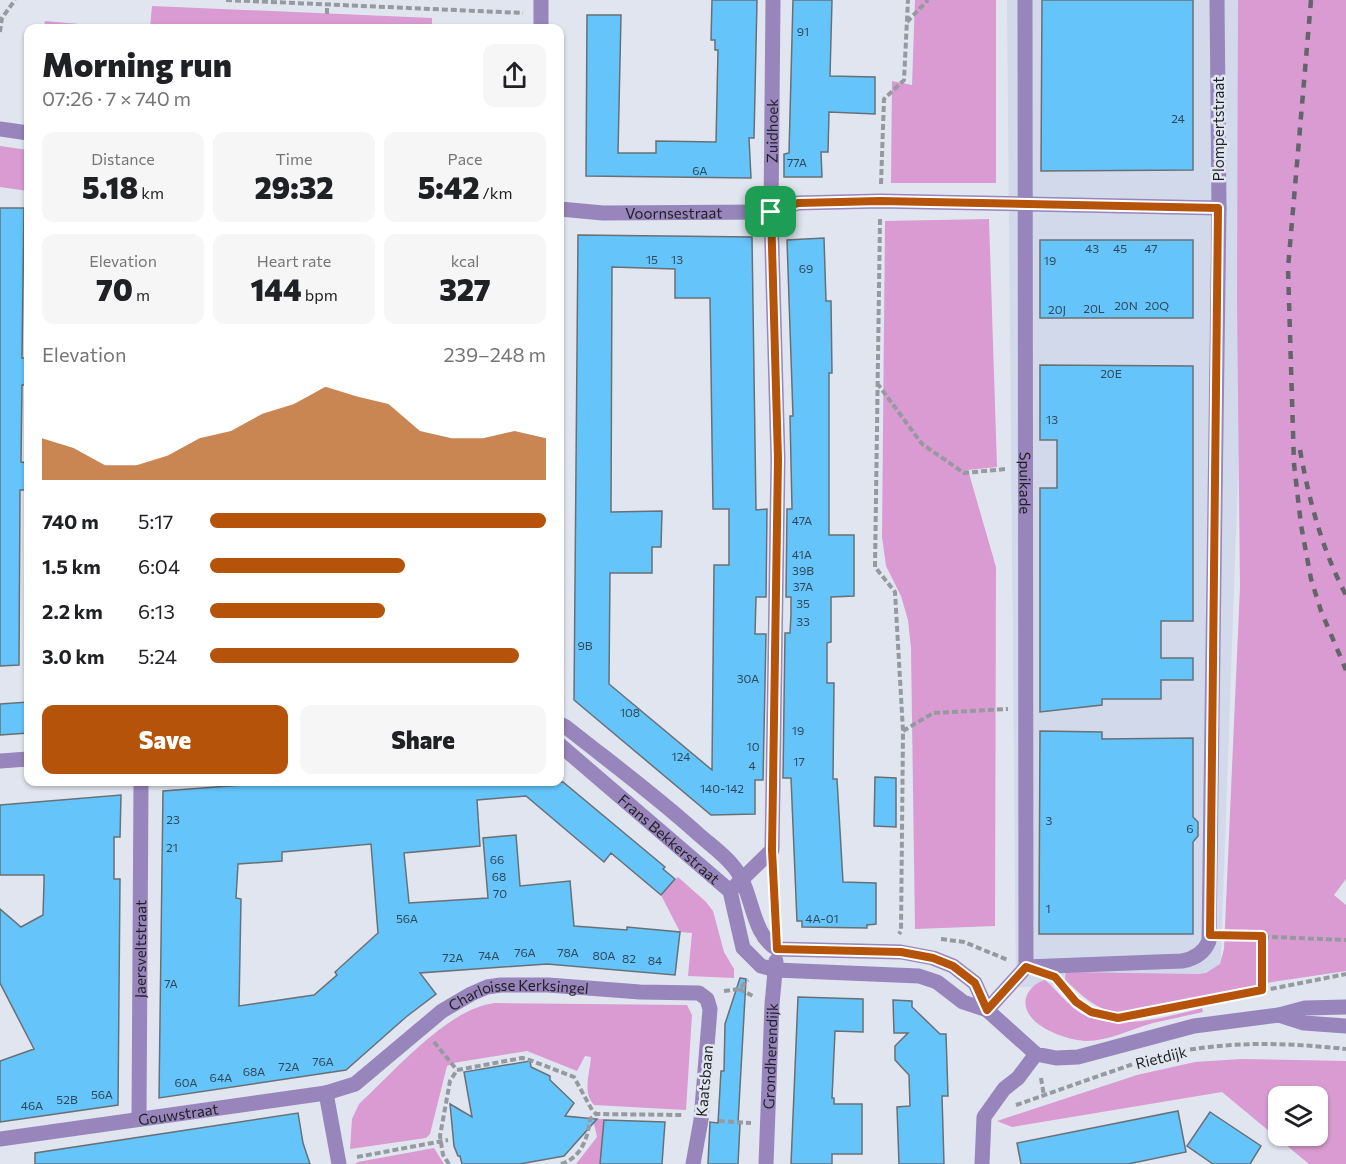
<!DOCTYPE html>
<html lang="en">
<head>
<meta charset="utf-8">
<style>
	:root { --surface:#fff; --page:#f6f6f6; --text:#202124; --muted:#757577; --accent:#b45309 }
	body { margin:0; font-family:Commissioner,sans-serif; background:var(--page); color:var(--text); height:100vh; display:flex; flex-direction:column; font-size:22px; white-space:nowrap }
	* { box-sizing:border-box; margin:0 }
	p { font-size:20px; color:var(--muted) }
	.icon { flex:none; width:33px; height:33px; fill:none; stroke:currentColor; stroke-width:2; stroke-linecap:round; stroke-linejoin:round }
	.map { position:relative; flex:1; overflow:hidden }
	.panel { position:absolute; left:24px; top:24px; width:540px; height:762px; display:flex; flex-direction:column; background:var(--surface); border-radius:12px; box-shadow:0 2px 4px #0004 }
	.panel>* { flex:none }
	.controls { position:absolute; left:1268px; top:1086px; display:grid; gap:12px }
	.controls a { display:grid; place-items:center; width:60px; height:60px; border-radius:12px; background:var(--surface); box-shadow:0 2px 4px #0004; font-size:30px }
	.pin { position:absolute; display:grid; place-items:center; width:51px; height:51px; color:#fff; margin:-26px; border-radius:12px; box-shadow:0 3px 9px #0006 }
	.round { display:grid; place-items:center; flex:none; width:63px; height:63px; border-radius:12px; background:var(--page) }
	.headline { display:flex; align-items:center; justify-content:space-between; height:102px; padding:0 18px }
	h1 { font-size:33px; font-weight:800; line-height:45px }
	.metrics { display:grid; grid-template-columns:repeat(3,1fr); gap:9px; height:102px; padding:6px 18px }
	.metrics div { display:grid; align-content:center; border-radius:12px; background:var(--page); text-align:center }
	.metrics b { font-size:30px; font-weight:800 }
	.metrics small { font-size:16px; font-weight:400 }
	.metrics p { font-size:16px }
	.chart { height:168px; padding:12px 18px }
	.chart p { display:flex; justify-content:space-between }
	.chart svg { width:100%; height:108px; margin-top:6px; fill:var(--accent); opacity:.7 }
	.primary-button { display:flex; gap:12px; margin-top:auto; padding:12px 18px }
	.primary-button a { flex:1; height:69px; border-radius:12px; background:var(--accent); color:#fff; font-size:24px; font-weight:800; line-height:69px; text-align:center }
	.primary-button a+a { background:var(--page); color:var(--text) }
	ul { padding:0 18px; list-style:none; font-size:20px }
	li { display:grid; grid-template-columns:96px 72px 1fr; align-items:center; height:45px }
	li i { height:15px; border-radius:8px; background:var(--accent) }
	.map>svg:first-child { display:block }
</style>
</head>
<body>
<div class="map">
<svg width="1346" height="1164" viewBox="0 0 1346 1164">
	<rect width="100%" height="100%" fill="#e1e5ef"/>
	<path fill="#d2d9ea" d="M1007,0H1255L1220,983L1016,987Z"/>
	<path fill="#d99bd1" fill-rule="evenodd" d="M915,0H996V183H891L892,81L912,85Z
		M1238,0H1346V879L1334,895L1346,905V971L1272,982L1121,1014C1097,1010 1081,996 1065,979L1066,972L1198,974L1206,973L1220,964L1224,949L1240,587L1237,300Z
		M152,6L432,18V28H150Z
		M45,21L124,28H44Z
		M0,146L28,150V191L0,187Z
		M989,219L997,467L968,470L996,567L995,926L915,929L911,648L908,620L901,596L886,566L882,537L885,221Z
		M678,877L706,902L713,911L724,952L734,969V978L688,976L692,933L680,932L661,895Z
		M1045,980C1057,990 1066,1003 1079,1012C1112,1033 1167,1017 1202,1008L1203,1012C1186,1016 1170,1019 1153,1023C1132,1029 1108,1041 1086,1041C1065,1040 1020,1024 1026,998C1028,989 1037,982 1045,980Z
		M495,1003L687,1005L692,1015L686,1110L594,1105C582,1092 590,1073 591,1057L585,1056L577,1071L527,1051L453,1063L447,1066L430,1134L426,1138L350,1149L352,1119L359,1104C394,1072 448,1008 495,1003Z
		M1241,1059L1346,1061V1164H1309L1222,1092L1012,1127L997,1121L1137,1075L1195,1062ZM1278,1096H1317V1136H1278Z
		M593,1119H604L601,1164H576L597,1137Z
		M434,1148L444,1164H355L358,1162Z"/>
	<path fill="#65c5fb" stroke="#677076" stroke-width="1.5" fill-rule="evenodd" d="M712,0H757L754,138H749L751,178L586,176L587,15H621L618,153H656V141L716,142L718,50H715V40H711Z
		M793,0H832L830,76L875,77V114L829,112L828,152H821L822,177H784V154L789,153Z
		M1042,0H1193V170L1041,171Z
		M0,208H24L22,358H28V385H22L21,462L28,463V490H20L19,665L0,666Z
		M578,235L752,237L756,510L767,509L766,597H756L755,634H766L763,780H755V814L711,815L574,700ZM612,267L675,269V298H710L713,509H729V565H714L712,770L609,684L610,573H652V547H661L662,511L611,512Z
		M824,238L826,301H831L832,373H829V535H854V596L831,597V642L827,643V683H834L833,779H837L843,882L876,883V924L867,925V928L802,927V921H797L791,778H783L785,633H790L791,615V597H786L787,509H792L790,416H793L787,240Z
		M1040,240H1193V318H1040Z
		M1040,365L1193,366V621H1161V658H1193V680H1161V699H1102V705L1040,712V488H1057V440H1040Z
		M28,702V733L0,735V704Z
		M1040,731L1102,732V739L1193,738V817L1198,822V836L1193,842V934H1039Z
		M875,777L896,778V827L874,826Z
		M281,782H563L665,867L663,869L675,879L661,895L611,853L604,862L526,796L477,800L480,846L404,853L409,903L488,898L483,838L516,835L520,886L570,881L574,926L627,930V927L680,932L675,975L547,964L420,973L436,994L406,1017L346,1070L159,1098L163,791ZM371,844L378,933L335,972L337,975L314,995L239,1006L241,899L236,898L238,864L282,861V852Z
		M121,795L120,837H114V879H120L118,1105L0,1122V1061L34,1049L0,983V909L21,927L43,915L44,883V875H0V805Z
		M740,978L746,979L738,1123L740,1124L738,1164H708L710,1122L718,1123L721,1071H724L725,1024Z
		M798,997L863,999V1032L835,1031L832,1098H834V1104H862V1154H832V1164H791Z
		M893,1000L912,1001V1007L940,1034H946L948,1096H942L944,1164H899L897,1107L910,1106L909,1075L895,1060V1046L908,1033H894Z
		M530,1061L531,1067L550,1076V1080L574,1103L565,1116L597,1119L564,1156L520,1164H462L460,1156H458L454,1146L450,1104L472,1117L464,1072Z
		M1178,1111L1186,1152L1128,1164H1021L1017,1143Z
		M1210,1112L1261,1146L1250,1164H1213L1187,1146Z
		M298,1113L303,1143L310,1164H35V1153Z
		M604,1120L665,1122L662,1164H600Z"/>
	<g fill="none" stroke-linecap="round" stroke-linejoin="round">
		<path stroke="#9699a0" stroke-width="4" stroke-dasharray="6 3" stroke-linecap="butt" d="M226,0L523,13
			M327,14V5
			M907,22L928,0
			M0,32L2,18L15,0
			M881,184L884,99L904,80L908,0
			M880,219L875,567L895,592L903,731L901,931L899,934
			M877,383L922,444L964,473L1006,469
			M903,731L933,713L1008,709
			M773,875L775,912
			M1227,935L1346,940
			M1262,936V990
			M941,939L964,942L1008,960
			M1060,984C1078,1005 1095,1019 1124,1018L1346,974
			M739,989L755,997
			M724,991L739,989L748,980
			M434,1042L457,1070
			M1181,1051C1240,1041 1287,1043 1346,1049
			M1041,1078L1044,1096
			M1016,1105L1133,1064
			M719,1121L751,1123
			M357,1157L448,1140
			M449,1164L443,1155L440,1136L450,1081L457,1070L522,1058L527,1059L574,1077L592,1110L596,1114
			M561,1164C581,1158 588,1138 590,1119L596,1114L682,1115"/>
		<g stroke="#9785bb" stroke-width="15">
			<path id="s1" d="M1025,0L1026,967"/>
			<path d="M541,28V0"/>
			<path d="M0,129L28,133"/>
			<path id="s2" d="M560,209L603,213L771,212L798,203L880,201L1219,208"/>
			<path d="M560,724L566,727C610,762 655,795 697,833C709,844 724,854 734,867C754,892 750,933 777,949L901,952L933,958L953,966L975,983L987,1010L1036,1054L1056,1058L1078,1057L1194,1026L1279,1015L1305,1008L1346,1007"/>
			<path id="s3" d="M560,745L730,891L743,948L761,966L776,970L919,976L937,982L963,1002L987,1010"/>
			<path d="M0,761L28,759"/>
			<path id="s4" d="M730,891L772,850L778,459L771,212L773,0"/>
			<path d="M987,1010L1026,967L1182,961C1194,959 1204,953 1209,941L1219,208L1217,0"/>
			<path d="M1279,1015L1304,1023L1346,1026"/>
			<path d="M326,1093L339,1164"/>
			<path id="s5" d="M139,1119L141,782"/>
			<path id="s6" d="M0,1139L326,1093L355,1084L442,1011L471,994L487,987L501,985H548L640,992L699,993L707,999L710,1009L701,1120L693,1164"/>
			<path id="s7" d="M766,1164L772,1004L776,961"/>
			<path d="M982,1164L984,1117L1004,1089L1018,1078L1036,1054"/>
		</g>
		<path stroke="#63656b" stroke-width="4.5" stroke-dasharray="8 8" stroke-linecap="butt" d="M1311,0L1288,268L1294,464L1301,525L1311,579L1321,611L1346,670
			M1300,450C1309,500 1322,550 1346,595"/>
	</g>
	<g fill="none" stroke-linecap="round" stroke-linejoin="round">
		<g stroke="#fff" stroke-width="12">
			<path id="route" d="M880,201L1218,208L1210,935L1262,936V990L1118,1018L1091,1012L1076,1002L1055,977L1026,967L987,1010L975,983L953,966L933,958L901,952L777,949L772,850L778,459L771,212L798,203Z"/>
		</g>
		<use href="#route" stroke="#b45309" stroke-width="8"/>
	</g>
	<g text-anchor="middle" dominant-baseline="central" stroke-width="5" stroke-linejoin="round" paint-order="stroke">
		<g font-size="12" fill="#30495a">
			<text x="803" y="31">91</text>
			<text x="1178" y="118">24</text>
			<text x="797" y="162">77A</text>
			<text x="700" y="170">6A</text>
			<text x="1092" y="248">43</text>
			<text x="1120" y="248">45</text>
			<text x="1151" y="248">47</text>
			<text x="652" y="259">15</text>
			<text x="677" y="259">13</text>
			<text x="1050" y="260">19</text>
			<text x="806" y="268">69</text>
			<text x="1126" y="305">20N</text>
			<text x="1157" y="305">20Q</text>
			<text x="1094" y="308">20L</text>
			<text x="1057" y="309">20J</text>
			<text x="1111" y="373">20E</text>
			<text x="1052" y="419">13</text>
			<text x="802" y="520">47A</text>
			<text x="802" y="554">41A</text>
			<text x="803" y="570">39B</text>
			<text x="803" y="586">37A</text>
			<text x="803" y="603">35</text>
			<text x="803" y="621">33</text>
			<text x="585" y="645">9B</text>
			<text x="748" y="678">30A</text>
			<text x="630" y="712">108</text>
			<text x="798" y="730">19</text>
			<text x="753" y="746">10</text>
			<text x="681" y="756">124</text>
			<text x="799" y="761">17</text>
			<text x="752" y="765">4</text>
			<text x="722" y="788">140-142</text>
			<text x="173" y="819">23</text>
			<text x="1049" y="820">3</text>
			<text x="1190" y="828">6</text>
			<text x="172" y="847">21</text>
			<text x="497" y="859">66</text>
			<text x="499" y="876">68</text>
			<text x="500" y="893">70</text>
			<text x="1048" y="908">1</text>
			<text x="407" y="918">56A</text>
			<text x="822" y="918">4A-01</text>
			<text x="525" y="952">76A</text>
			<text x="568" y="952">78A</text>
			<text x="489" y="955">74A</text>
			<text x="604" y="955">80A</text>
			<text x="453" y="957">72A</text>
			<text x="629" y="958">82</text>
			<text x="655" y="960">84</text>
			<text x="171" y="983">7A</text>
			<text x="323" y="1061">76A</text>
			<text x="289" y="1066">72A</text>
			<text x="254" y="1071">68A</text>
			<text x="221" y="1077">64A</text>
			<text x="186" y="1082">60A</text>
			<text x="102" y="1094">56A</text>
			<text x="67" y="1099">52B</text>
			<text x="32" y="1105">46A</text>
		</g>
		<g font-size="15" fill="#1f2024" stroke="#e1e5ef">
			<text transform="translate(1218 129) rotate(-90)">Plompertstraat</text>
			<text stroke="none"><textPath href="#s4" startOffset="778">Zuidhoek</textPath></text>
			<text stroke="none"><textPath href="#s2" startOffset="114">Voornsestraat</textPath></text>
			<text stroke="none"><textPath href="#s1" startOffset="483">Spuikade</textPath></text>
			<text stroke="none"><textPath href="#s3" startOffset="144">Frans Bekkerstraat</textPath></text>
			<text stroke="none"><textPath href="#s5" startOffset="170">Jaersveltstraat</textPath></text>
			<text stroke="none"><textPath href="#s6" startOffset="554">Charloisse Kerksingel</textPath></text>
			<text stroke="none"><textPath href="#s7" startOffset="108">Grondherendijk</textPath></text>
			<text transform="translate(1161 1057) rotate(-14)">Rietdijk</text>
			<text transform="translate(704 1081) rotate(-85)">Kaatsbaan</text>
			<text stroke="none"><textPath href="#s6" startOffset="180">Gouwstraat</textPath></text>
		</g>
	</g>
</svg>
<div class="controls">
<a><svg class="icon" aria-label="layers" viewBox="0 0 24 24"><path d="M12 4l9 5-9 5-9-5zM3 14l9 5 9-5"/></svg></a>
</div>
<div class="pin" style="left:771px;top:212px;background:#1e9e55"><svg class="icon" aria-label="arrive" viewBox="0 0 24 24"><path d="M6 21V4h12l-3 4 3 4H6"/></svg></div>
<section class="panel">
<div class="headline"><div><h1>Morning run</h1><p>07:26 · 7 × 740 m</p></div><a class="round"><svg class="icon" aria-label="share" viewBox="0 0 24 24"><path d="M12 15V3M7 8l5-5 5 5M5 13v7h14v-7"/></svg></a></div>
<div class="metrics">
<div><p>Distance</p><b>5.18<small> km</small></b></div>
<div><p>Time</p><b>29:32</b></div>
<div><p>Pace</p><b>5:42<small> /km</small></b></div>
</div>
<div class="metrics">
<div><p>Elevation</p><b>70<small> m</small></b></div>
<div><p>Heart rate</p><b>144<small> bpm</small></b></div>
<div><p>kcal</p><b>327</b></div>
</div>
<div class="chart"><p><span>Elevation</span>239–248 m</p>
<svg viewBox="0 0 160 44" preserveAspectRatio="none"><path d="M0 44V27L10 31L20 38L30 38L40 34L50 27L60 24L70 17L80 13L90 6L100 10L110 13L120 24L130 27L140 27L150 24L160 27V44z"/></svg>
</div>
<ul>
<li><b>740 m</b>5:17<i style="width:100%"></i></li>
<li><b>1.5 km</b>6:04<i style="width:58%"></i></li>
<li><b>2.2 km</b>6:13<i style="width:52%"></i></li>
<li><b>3.0 km</b>5:24<i style="width:92%"></i></li>
</ul>
<div class="primary-button"><a>Save</a><a>Share</a></div>
</section>
</div>
</body>
</html>
